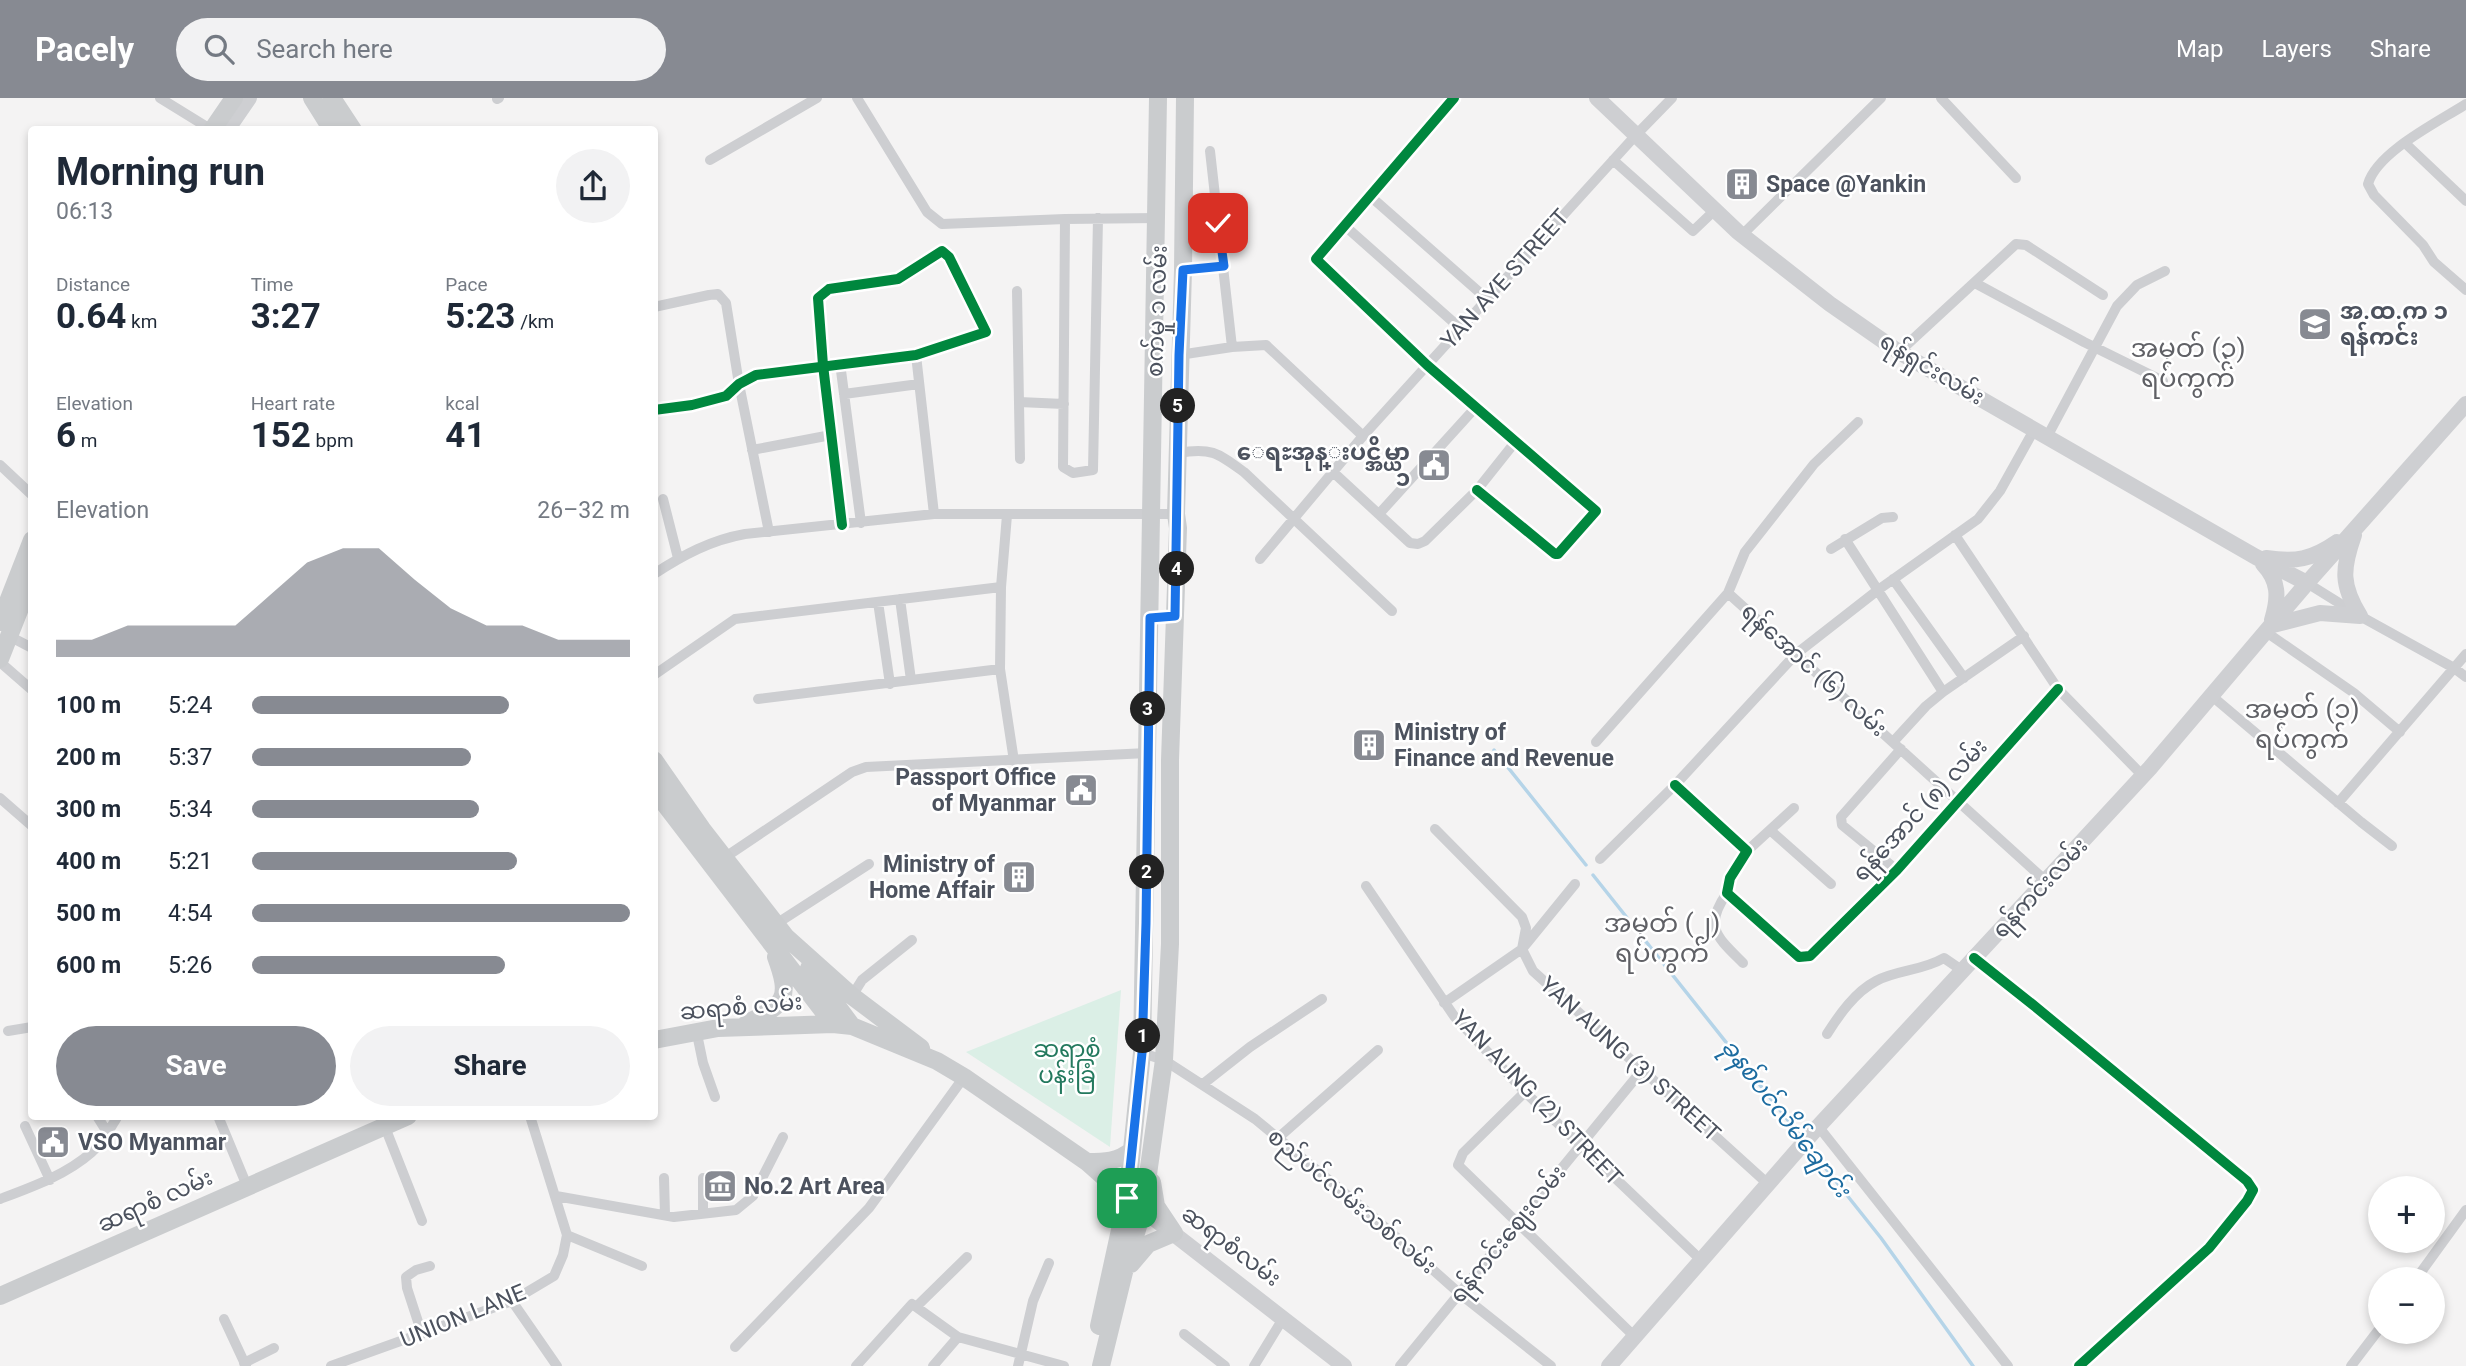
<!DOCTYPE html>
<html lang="en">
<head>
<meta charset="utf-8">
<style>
	:root { --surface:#fff; --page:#f2f2f3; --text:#1f2937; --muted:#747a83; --accent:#878a92 }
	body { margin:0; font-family:Roboto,"Noto Sans Myanmar",sans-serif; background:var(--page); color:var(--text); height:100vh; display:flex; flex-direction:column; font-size:26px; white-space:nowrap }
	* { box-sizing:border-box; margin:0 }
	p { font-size:23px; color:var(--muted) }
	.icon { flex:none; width:38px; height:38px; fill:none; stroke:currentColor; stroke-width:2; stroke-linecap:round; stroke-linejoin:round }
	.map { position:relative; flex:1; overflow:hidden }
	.side { position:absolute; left:28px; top:28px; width:630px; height:994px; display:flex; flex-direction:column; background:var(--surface); border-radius:7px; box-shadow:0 4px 10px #0003 }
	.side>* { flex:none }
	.buttons { position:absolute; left:2368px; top:1078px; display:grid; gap:14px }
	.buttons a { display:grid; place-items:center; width:77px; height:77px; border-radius:50%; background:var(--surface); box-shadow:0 4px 10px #0003; font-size:35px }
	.pin { position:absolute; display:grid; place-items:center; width:60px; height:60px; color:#fff; margin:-30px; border-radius:14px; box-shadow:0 4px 10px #0006 }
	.km { position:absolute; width:35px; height:35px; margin:-18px; border-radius:50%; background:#222; color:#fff; font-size:19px; line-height:35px; text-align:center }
	.round { display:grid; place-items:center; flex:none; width:74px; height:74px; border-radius:37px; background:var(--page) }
	.overview { display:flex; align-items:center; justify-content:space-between; height:119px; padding:0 28px }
	h1 { font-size:38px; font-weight:700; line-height:52px }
	.stats { display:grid; grid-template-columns:repeat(3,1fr); gap:10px; height:119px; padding:7px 28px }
	.stats div { display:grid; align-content:center }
	.stats b { font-size:35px; font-weight:700 }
	.stats small { font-size:19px; font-weight:400 }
	.stats p { font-size:19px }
	.chart { height:196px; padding:14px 28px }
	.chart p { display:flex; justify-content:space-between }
	.chart svg { width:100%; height:126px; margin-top:7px; fill:var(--accent); opacity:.7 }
	.primary-button { display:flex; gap:14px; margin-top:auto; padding:14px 28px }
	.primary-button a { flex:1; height:80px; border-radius:42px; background:var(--accent); color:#fff; font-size:28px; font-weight:700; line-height:80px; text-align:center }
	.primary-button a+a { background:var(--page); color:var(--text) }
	ul { padding:0 28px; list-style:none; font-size:23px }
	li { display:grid; grid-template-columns:112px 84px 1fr; align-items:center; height:52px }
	li i { height:18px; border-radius:9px; background:var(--accent) }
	header { display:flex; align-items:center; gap:42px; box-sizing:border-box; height:98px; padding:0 35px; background:var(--accent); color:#fff }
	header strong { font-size:33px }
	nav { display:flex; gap:38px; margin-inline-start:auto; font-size:24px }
	.search { width:490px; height:63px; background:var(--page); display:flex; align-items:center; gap:18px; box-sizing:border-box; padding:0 24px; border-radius:38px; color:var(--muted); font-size:26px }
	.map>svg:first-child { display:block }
</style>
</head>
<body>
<header>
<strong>Pacely</strong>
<div class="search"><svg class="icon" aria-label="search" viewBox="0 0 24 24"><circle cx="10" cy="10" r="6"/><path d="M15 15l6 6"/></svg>Search here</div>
<nav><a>Map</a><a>Layers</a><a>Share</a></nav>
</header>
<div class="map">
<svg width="2466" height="1268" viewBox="0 0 2466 1268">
	<rect width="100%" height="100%" fill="#f4f3f3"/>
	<path fill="#dbefe6" d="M1121,892L1110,1049L966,954Z"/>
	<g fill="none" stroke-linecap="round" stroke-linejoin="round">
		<path stroke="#b5d4e8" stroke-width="3.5" d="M1494,652L1586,767
			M1593,777L1803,1041
			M1807,1047L1881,1140L1973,1268"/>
		<path stroke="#cdced1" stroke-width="10" d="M160,0L207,29
			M857,0L927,114L942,126L1065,121L1158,120
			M1454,0L1316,161L1427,267L1596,413L1558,456H1555L1477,392
			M1941,0L2016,80
			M497,1L499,0
			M2466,6C2438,24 2377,54 2368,86L2374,97L2423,147L2434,164L2466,192
			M2405,45L2466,103
			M1210,53L1232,249
			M710,62L817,0
			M1613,62L1693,133L1715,112
			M1370,98L1487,201
			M1065,121L1063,369L1073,375L1093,372L1098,120
			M1345,128L1460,230
			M1742,137L1881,0
			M1183,172L1224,168
			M1975,185L2084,244L2163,283
			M1017,193L1020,361
			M654,209L709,197L718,196L726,205L739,286L769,434
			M1899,254L2016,146L2026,147L2103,197
			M916,257L934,416
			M1179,257L1232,249L1266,247L1363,338
			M840,265L861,425
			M844,296L919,286
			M1019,304L1064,306
			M654,312L692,307L726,298L739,286L756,277L916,257L986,234L949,159L942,153L898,181L829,191L818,200L823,267L842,427
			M2047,339L2117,208L2137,187L2165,173
			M752,352L831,337
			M1178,355C1211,349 1218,355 1244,374L1392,513
			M0,367L32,397
			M1333,374L1410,445L1418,446L1425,443L1477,392L1516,343
			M663,401L678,460
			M1379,416L1476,309
			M1007,417L1001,489L1000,571L1014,663
			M1955,437L2058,591L2143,678
			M1845,441L1943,594
			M1831,451L1882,420L1893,419
			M1260,461L1363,338L1636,37L1672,0
			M654,476C683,457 711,442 745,436L934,416H1176
			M1893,481L1964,580
			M2307,485L2360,518L2454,570L2466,579
			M1728,495L2047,784
			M900,501L911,582
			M878,504L890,586
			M2266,534L2354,595L2400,634
			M9,538L32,550
			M0,564L32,592
			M654,577L735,521L1001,489
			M2213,599L2361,724L2392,748
			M758,601L1000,571
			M1596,644L1728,495L1745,454L1814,366L1858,324
			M1893,644L1926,608L1943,594L2024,538
			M1675,687L1747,753L1730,780L1727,795L1799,859L1810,858L1897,772L2058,591
			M0,700L32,728
			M2338,705L2466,556
			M1435,731L1522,819L1526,830L1522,851L1533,873L1768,1086
			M1770,732L1831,786
			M1747,753L1794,710
			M724,760L852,674L866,669L1147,655
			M1600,761L1675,687L1796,556L1878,492L1978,421L2000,393L2034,332
			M1897,772L1842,727L1841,719L1901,651
			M1366,788L1454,918L1525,994L1702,1163
			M1727,795C1703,829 1717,839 1743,865
			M776,826L869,766
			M1974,860L2032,906L2247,1083L2253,1092L2247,1103L2209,1150L2079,1268
			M852,898L862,882L912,842
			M1444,905L1522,851L1575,786
			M8,933L32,929
			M697,936L703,965L715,999
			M1827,936C1839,917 1855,894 1876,883C1896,872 1922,873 1944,860L1963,873
			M1142,955L1164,962L1255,1021L1369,1115L1459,1195L1551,1268
			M1203,986L1250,949L1322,901
			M1525,994L1463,1055L1458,1067L1635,1239
			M97,1018L107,1034
			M218,1018L247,1088
			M25,1028L50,1082
			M1818,1028L2008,1268
			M385,1029L422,1123
			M1278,1040L1378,952
			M664,1080L665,1117
			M703,1080V1115
			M556,1098L674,1119L736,1112L753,1098L783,1039
			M0,1101C32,1089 66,1077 92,1054C103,1045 110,1030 118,1018
			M567,1137L642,1168
			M2416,1181L2466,1112
			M512,1203L557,1268
			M916,1209L967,1159
			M224,1221L246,1268
			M422,1236L407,1190L406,1179L416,1172L430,1168
			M1184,1236L1225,1268
			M735,1249L869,1110L964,979
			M244,1265L274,1250
			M331,1268L512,1203L554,1178L563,1157L567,1137L530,1018
			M856,1268L912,1206L958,1239L1064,1268
			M933,1268L958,1239
			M1018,1268L1033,1203L1049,1165
			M1254,1268L1284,1219
			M1400,1268L1643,971
			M2351,1268L2380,1230"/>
		<path stroke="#cecfd2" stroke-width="16" d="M1597,0L1738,134L1830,206L1899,254L2256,459L2307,485
			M227,32L249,0
			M2354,437C2342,471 2341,487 2360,518
			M2266,460C2296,464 2311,462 2337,444
			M2263,466C2279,483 2279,499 2272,522
			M2273,527L2320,515L2360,518
			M1143,1112L1344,1268
			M1609,1268L1815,1032L2150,670L2307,485L2466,306"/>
		<path stroke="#caccce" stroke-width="18" d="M312,0L332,32
			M332,0L353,32
			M0,524L32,442
			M0,561L32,480
			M654,662L702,731L786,839L852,898L921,950
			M654,692L833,926
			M809,870L852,928
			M747,925C786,906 791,900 776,859
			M654,942L718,930L833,926L852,928L937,963L964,979L1087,1064L1132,1104
			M1087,1064C1104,1064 1118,1064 1132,1052
			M1131,1166L1148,1146L1174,1135L1156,1108L1152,1084
			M0,1198L408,1018
			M1099,1228L1127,1100L1142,955L1158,0
			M1101,1268L1124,1174L1143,1112L1164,962L1170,846V662L1178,430L1176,416L1183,172L1185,0"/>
		<path stroke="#caccce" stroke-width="18" d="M212,32L234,0"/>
		<g stroke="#fff" stroke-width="15">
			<path id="cycleway" d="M1454,0L1316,161L1427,267L1596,413L1558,456H1555L1477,392
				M654,312L692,307L726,298L739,286L756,277L916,257L986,234L949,159L942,153L898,181L829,191L818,200L823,267L842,427
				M1675,687L1747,753L1730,780L1727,795L1799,859L1810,858L1897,772L2058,591
				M1974,860L2032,906L2247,1083L2253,1092L2247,1103L2209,1150L2079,1268"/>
		</g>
		<use href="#cycleway" stroke="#00873e" stroke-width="10"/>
	</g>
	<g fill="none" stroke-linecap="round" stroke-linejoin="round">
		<g stroke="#fff" stroke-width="14">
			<path id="route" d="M1127,1100L1142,955L1146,825L1150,520L1175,518L1179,257L1183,172L1224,168L1218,125"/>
		</g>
		<use href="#route" stroke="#1a73e8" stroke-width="9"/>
	</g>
	<defs>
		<g id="building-square" transform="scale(1.75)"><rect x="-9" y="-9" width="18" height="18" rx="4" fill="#878a92" stroke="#fff"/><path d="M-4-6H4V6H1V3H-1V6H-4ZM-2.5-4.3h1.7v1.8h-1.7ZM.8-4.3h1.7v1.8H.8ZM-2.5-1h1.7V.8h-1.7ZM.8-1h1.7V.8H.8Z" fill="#fff"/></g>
		<g id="school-square" transform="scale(1.75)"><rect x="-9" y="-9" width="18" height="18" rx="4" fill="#878a92" stroke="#fff"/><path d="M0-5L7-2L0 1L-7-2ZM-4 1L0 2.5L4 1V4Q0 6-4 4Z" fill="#fff"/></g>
		<g id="civic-square" transform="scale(1.75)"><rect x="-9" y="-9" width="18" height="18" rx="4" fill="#878a92" stroke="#fff"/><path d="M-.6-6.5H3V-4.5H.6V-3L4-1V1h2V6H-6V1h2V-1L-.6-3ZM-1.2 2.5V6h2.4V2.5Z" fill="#fff"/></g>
		<g id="museum-square" transform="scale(1.75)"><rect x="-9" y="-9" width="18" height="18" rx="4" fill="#878a92" stroke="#fff"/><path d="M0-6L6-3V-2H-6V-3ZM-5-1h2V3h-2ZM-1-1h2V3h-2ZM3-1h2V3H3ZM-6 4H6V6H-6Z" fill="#fff"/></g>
	</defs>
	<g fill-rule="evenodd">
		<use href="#building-square" x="1742" y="86"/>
		<use href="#school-square" x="2315" y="226"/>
		<use href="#civic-square" x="1434" y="367"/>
		<use href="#building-square" x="1369" y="647"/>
		<use href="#civic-square" x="1081" y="692"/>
		<use href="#building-square" x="1019" y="779"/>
		<use href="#civic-square" x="53" y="1044"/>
		<use href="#museum-square" x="720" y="1088"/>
	</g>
	<g text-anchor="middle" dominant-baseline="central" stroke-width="5" stroke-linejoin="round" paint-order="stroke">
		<g font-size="23" font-weight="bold" fill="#4c525e" stroke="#fff" text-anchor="start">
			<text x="1766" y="86">Space @Yankin</text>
			<text x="2340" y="213">အ.ထ.က ၁<tspan x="2340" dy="26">ရန်ကင်း</tspan></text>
			<text x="1410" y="354" text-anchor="end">ေရႊအုန္းပင္အိမ္ယာ<tspan x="1410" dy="26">၁</tspan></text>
			<text x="1394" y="634">Ministry of<tspan x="1394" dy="26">Finance and Revenue</tspan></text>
			<text x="1056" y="679" text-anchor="end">Passport Office<tspan x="1056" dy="26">of Myanmar</tspan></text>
			<text x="995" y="766" text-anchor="end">Ministry of<tspan x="995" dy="26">Home Affair</tspan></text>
			<text x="78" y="1044">VSO Myanmar</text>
			<text x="744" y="1088">No.2 Art Area</text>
		</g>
		<g font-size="23" fill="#4c525e" stroke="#fff">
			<text transform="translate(1505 181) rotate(-48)">YAN AYE STREET</text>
			<text transform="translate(1157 213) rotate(-88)">စက်မှု ၁ လမ်း</text>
			<text transform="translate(1932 271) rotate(31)">ရန်ရှင်းလမ်း</text>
			<text transform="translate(1814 572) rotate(42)">ရန်အောင် (၆) လမ်း</text>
			<text transform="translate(1920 712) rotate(-47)">ရန်အောင် (၈) လမ်း</text>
			<text transform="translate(2040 790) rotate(-47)">ရန်ကင်းလမ်း</text>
			<text transform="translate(741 909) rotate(-5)">ဆရာစံ လမ်း</text>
			<text transform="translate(1630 961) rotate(42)">YAN AUNG (3) STREET</text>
			<text transform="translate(1537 1000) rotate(46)">YAN AUNG (2) STREET</text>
			<text transform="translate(155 1103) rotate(-24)">ဆရာစံ လမ်း</text>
			<text transform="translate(1352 1103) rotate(40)">စည်ပင်လမ်းသစ်လမ်း</text>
			<text transform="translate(1508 1136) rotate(-51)">ရန်ကင်းဈေးလမ်း</text>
			<text transform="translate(1231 1148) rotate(37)">ဆရာစံလမ်း</text>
			<text transform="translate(463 1218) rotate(-22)">UNION LANE</text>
		</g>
		<g font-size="23" fill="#23795e" stroke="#fff">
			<text x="1067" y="951">ဆရာစံ<tspan x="1067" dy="26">ပန်းခြံ</tspan></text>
		</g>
		<g font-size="24" font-style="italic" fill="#1d6ca0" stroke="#fff">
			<text transform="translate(1786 1020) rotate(52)">ခုနစ်ပင်လိမ်ချောင်း</text>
		</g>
		<g font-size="26" fill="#606166" stroke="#fff">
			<text x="2188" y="250">အမှတ် (၃)<tspan x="2188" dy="30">ရပ်ကွက်</tspan></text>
			<text x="2302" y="611">အမှတ် (၁)<tspan x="2302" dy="30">ရပ်ကွက်</tspan></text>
			<text x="1662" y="825">အမှတ် (၂)<tspan x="1662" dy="30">ရပ်ကွက်</tspan></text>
		</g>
	</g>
</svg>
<div class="buttons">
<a>+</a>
<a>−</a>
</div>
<div class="pin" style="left:1127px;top:1100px;background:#1e9e55"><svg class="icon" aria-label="arrive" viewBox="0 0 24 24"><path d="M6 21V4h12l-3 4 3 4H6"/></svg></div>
<div class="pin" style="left:1218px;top:125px;background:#d93025"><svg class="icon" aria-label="check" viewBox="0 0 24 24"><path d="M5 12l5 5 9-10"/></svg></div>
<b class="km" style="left:1143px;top:938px">1</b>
<b class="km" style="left:1147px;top:774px">2</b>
<b class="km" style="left:1148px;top:611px">3</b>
<b class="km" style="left:1177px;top:471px">4</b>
<b class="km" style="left:1178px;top:308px">5</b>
<section class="side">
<div class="overview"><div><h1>Morning run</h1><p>06:13</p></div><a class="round"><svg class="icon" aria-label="share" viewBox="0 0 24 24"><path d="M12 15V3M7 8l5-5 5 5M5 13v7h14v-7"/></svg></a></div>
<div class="stats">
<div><p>Distance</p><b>0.64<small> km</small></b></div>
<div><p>Time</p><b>3:27</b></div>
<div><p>Pace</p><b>5:23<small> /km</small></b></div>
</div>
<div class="stats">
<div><p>Elevation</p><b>6<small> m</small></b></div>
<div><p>Heart rate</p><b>152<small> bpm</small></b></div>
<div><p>kcal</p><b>41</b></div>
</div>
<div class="chart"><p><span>Elevation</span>26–32 m</p>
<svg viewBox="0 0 160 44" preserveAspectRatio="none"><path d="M0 44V38L10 38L20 33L30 33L40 33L50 33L60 22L70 11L80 6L90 6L100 17L110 27L120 33L130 33L140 38L150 38L160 38V44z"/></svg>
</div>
<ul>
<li><b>100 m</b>5:24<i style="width:68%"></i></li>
<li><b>200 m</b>5:37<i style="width:58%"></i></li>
<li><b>300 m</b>5:34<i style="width:60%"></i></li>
<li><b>400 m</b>5:21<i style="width:70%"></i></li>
<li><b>500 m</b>4:54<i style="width:100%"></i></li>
<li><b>600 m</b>5:26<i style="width:67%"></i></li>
</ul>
<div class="primary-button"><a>Save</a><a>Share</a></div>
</section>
</div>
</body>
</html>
